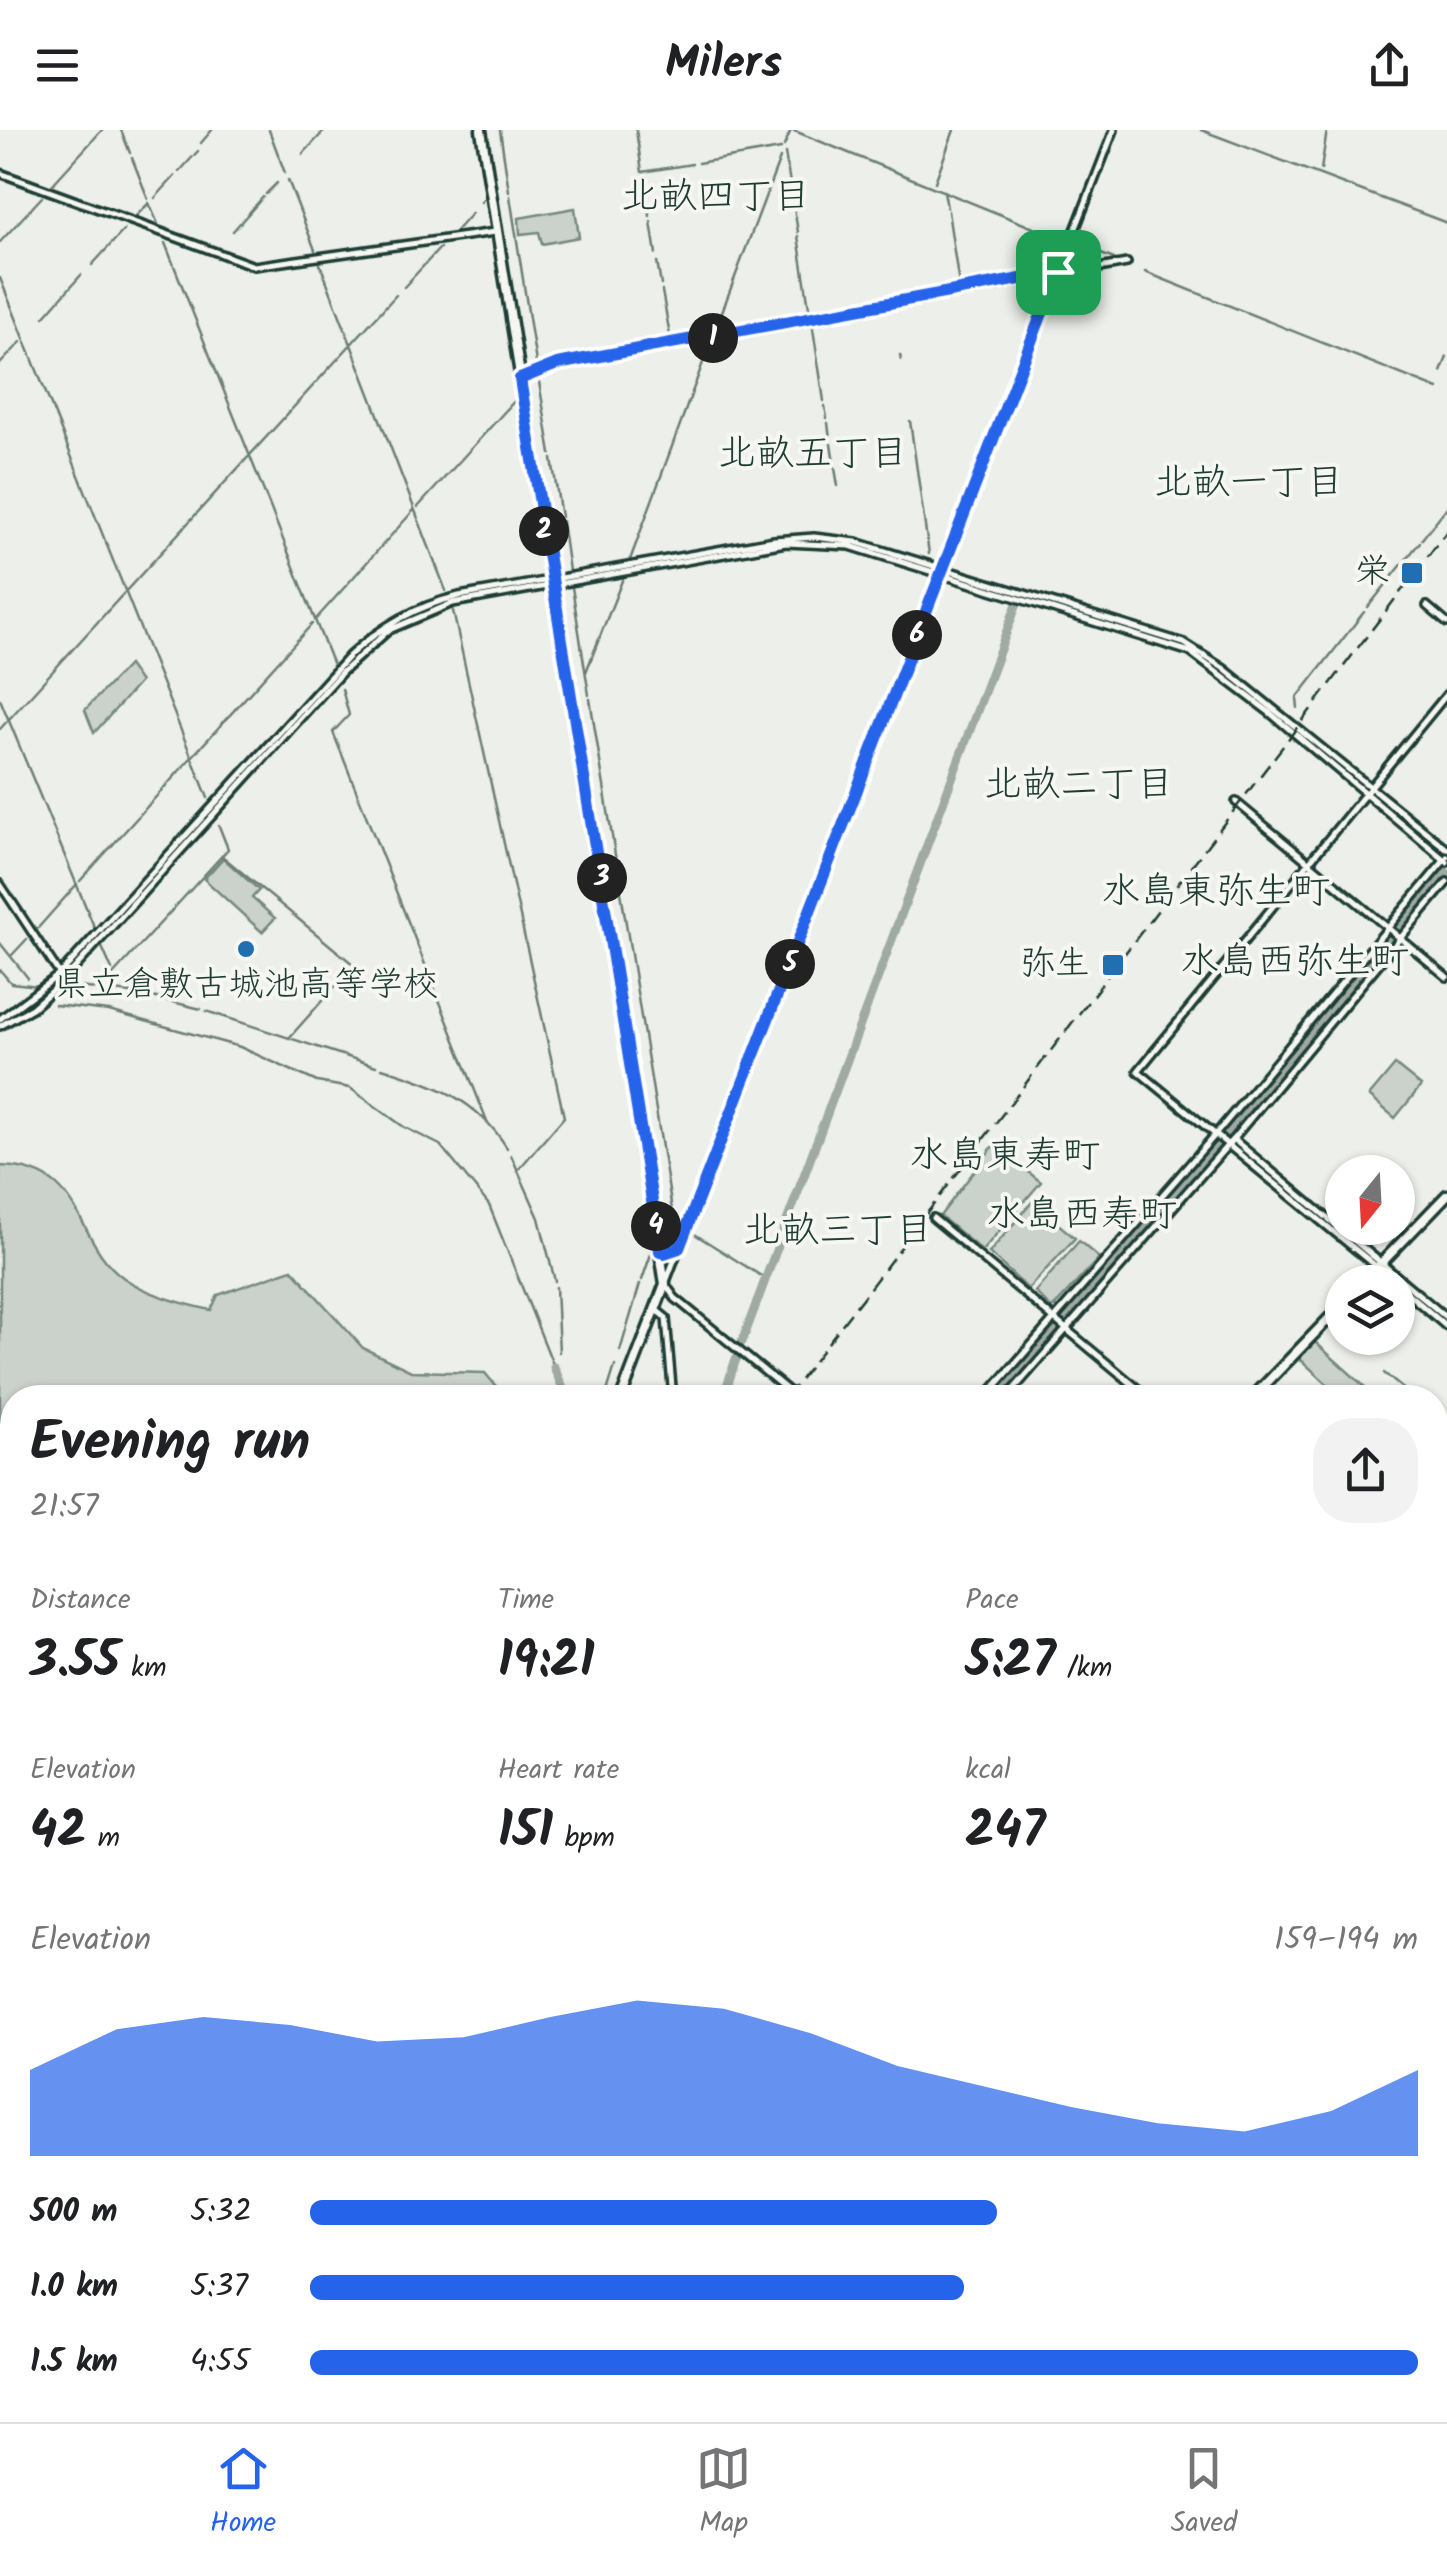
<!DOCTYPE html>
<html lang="en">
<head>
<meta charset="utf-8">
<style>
	:root { --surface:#fff; --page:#f2f2f2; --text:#202124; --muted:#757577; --line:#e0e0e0; --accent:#2563eb }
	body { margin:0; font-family:Kalam,"Klee One",sans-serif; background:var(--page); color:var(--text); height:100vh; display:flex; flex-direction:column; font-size:38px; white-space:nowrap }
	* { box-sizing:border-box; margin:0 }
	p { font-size:32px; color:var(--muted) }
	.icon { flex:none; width:55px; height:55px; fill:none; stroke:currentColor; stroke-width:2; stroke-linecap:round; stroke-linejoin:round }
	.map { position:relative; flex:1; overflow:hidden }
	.drawer { position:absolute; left:0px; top:1255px; width:1448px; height:1038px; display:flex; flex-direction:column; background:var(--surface); border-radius:40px 40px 0 0; box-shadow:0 2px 8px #0004 }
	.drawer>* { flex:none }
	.needle { width:65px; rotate:198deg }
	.buttons { position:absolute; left:1325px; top:1025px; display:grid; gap:20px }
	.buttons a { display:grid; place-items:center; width:90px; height:90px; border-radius:50%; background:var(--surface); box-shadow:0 2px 8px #0004; font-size:50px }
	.pin { position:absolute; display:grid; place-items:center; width:85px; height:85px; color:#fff; margin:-42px; border-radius:20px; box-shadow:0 5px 15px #0006 }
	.km { position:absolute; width:50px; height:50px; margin:-25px; border-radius:50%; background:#222; color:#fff; font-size:28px; line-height:50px; text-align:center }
	.round { display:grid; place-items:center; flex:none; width:105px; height:105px; border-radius:40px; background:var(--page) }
	.summary { display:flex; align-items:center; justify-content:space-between; height:170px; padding:0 30px }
	h1 { font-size:55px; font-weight:600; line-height:75px }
	.stats { display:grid; grid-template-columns:repeat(3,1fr); gap:15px; height:170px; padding:10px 30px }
	.stats div { display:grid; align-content:center }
	.stats b { font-size:50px; font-weight:600 }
	.stats small { font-size:28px; font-weight:400 }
	.stats p { font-size:28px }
	.chart { height:280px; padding:20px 30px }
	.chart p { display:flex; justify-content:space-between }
	.chart svg { width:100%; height:180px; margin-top:10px; fill:var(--accent); opacity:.7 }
	ul { padding:0 30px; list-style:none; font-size:32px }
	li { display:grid; grid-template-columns:160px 120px 1fr; align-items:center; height:75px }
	li i { height:25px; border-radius:12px; background:var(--accent) }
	header { display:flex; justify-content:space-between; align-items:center; height:130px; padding:0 30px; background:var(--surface); font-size:45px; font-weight:600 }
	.dock { display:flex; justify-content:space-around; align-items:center; height:140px; border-top:2px solid var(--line); background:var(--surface); font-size:28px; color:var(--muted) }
	.dock a { display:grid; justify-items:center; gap:5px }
	.dock .on { color:var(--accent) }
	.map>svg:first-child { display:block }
</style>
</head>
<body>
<header><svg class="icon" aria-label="menu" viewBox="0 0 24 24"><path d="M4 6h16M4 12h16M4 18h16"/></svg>Milers<svg class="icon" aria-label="share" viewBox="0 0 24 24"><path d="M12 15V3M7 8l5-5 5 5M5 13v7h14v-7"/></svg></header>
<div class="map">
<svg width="1447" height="2292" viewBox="0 0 1447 2292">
	<rect width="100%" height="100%" fill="#edefea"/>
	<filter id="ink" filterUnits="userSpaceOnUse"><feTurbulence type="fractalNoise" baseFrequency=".01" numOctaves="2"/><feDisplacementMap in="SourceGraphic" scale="20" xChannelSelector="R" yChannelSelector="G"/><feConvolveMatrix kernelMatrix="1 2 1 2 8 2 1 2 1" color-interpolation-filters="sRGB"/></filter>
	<g filter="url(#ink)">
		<path fill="#cbd2cc" stroke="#758880" stroke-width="2.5" d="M575,78L579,107L542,114L539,102L520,104L519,88Z
			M128,535L140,552L94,603L85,580Z
			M223,728L259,760L252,768L275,788L262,802L204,749Z
			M1395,935L1421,956L1395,988L1369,966Z
			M994,1015L1041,1052L982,1121L940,1086Z
			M0,1036C88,1038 72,1111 124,1148C148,1165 183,1174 211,1180L218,1165L292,1139L363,1218L411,1241L485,1243L505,1267L12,1268V1389L0,1412Z
			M1032,1072L1075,1108L1028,1159L989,1123Z
			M1079,1111L1099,1128L1052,1179L1035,1162Z
			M1315,1212L1364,1256L1352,1267H1341L1299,1228Z
			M12,1562V1693L11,1703L0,1716V1574Z
			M0,1794L12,1809V2261L0,2253Z
			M41,2280H377L374,2292H59Z"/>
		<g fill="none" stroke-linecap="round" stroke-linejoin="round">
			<path stroke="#6c7e77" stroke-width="2.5" d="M121,0L130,23
				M269,0L285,43
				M500,0L509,61
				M636,0L642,42L692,34
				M792,0L1063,110
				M1201,0L1447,93
				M201,13L212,0
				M784,16L791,0
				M785,23L798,102
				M303,24L325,0
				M132,28L148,69
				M698,33L781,19
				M1321,40L1327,0
				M179,42L198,21
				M643,48L650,86
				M288,50L315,120
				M935,52L954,0
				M52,55L102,0
				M944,61L947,78
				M266,64L277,53
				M510,66L537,239
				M155,68L175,46
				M481,72L483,69
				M948,81L959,155
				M136,86L149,73L158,94
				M651,92L656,124
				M233,101L263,67
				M455,102L472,83
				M798,106L810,184
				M0,112L42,67
				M165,113L333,535
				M1078,115L1114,129
				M657,132L661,155
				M320,134L446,461
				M92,135L124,100
				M1145,142L1438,259
				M0,148L208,668
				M404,157L440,118
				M662,161L671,211L688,208
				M44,187L81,145
				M812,192L824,271
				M760,196L714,203L780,28
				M603,222L664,212
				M900,225L901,230
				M541,233L596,223
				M0,234L21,212
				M1441,242L1447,227
				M538,246L551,324
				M825,276L827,288
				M910,291L929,424
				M828,293L830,309
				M831,314L838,356
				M552,329L561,387
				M418,377L517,268
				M562,391L569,441
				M1422,409L1447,377
				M630,430L711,211
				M572,457L589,565
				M1368,477L1420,412
				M453,481L564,987L518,1040
				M316,489L414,380
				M558,517L579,641
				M586,542L623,448
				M342,559L349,585L333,602L487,991
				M0,569L95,799
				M590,569L673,1086L680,1095
				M1298,578L1297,568L1364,482
				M0,599L396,165
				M589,703L594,730
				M222,726L354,835L289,908
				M80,751L312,494
				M38,798L77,754
				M0,813L28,848
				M102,817L112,840
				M12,825L27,809
				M0,840L11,853L39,856
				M78,857L140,864L201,879
				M101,858L228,719L219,696
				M55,875L109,881L240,917L317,952L350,958L404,997L440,1015L489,1075L554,1237
				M206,881L376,936
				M382,938C434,954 477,969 507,1018
				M511,1025L539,1088L555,1151
				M693,1103L766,1149
				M642,1150L652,1121L650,1083
				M556,1157L559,1222
				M620,1221L640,1154
				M1384,1243L1414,1268
				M605,1268L615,1236
				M993,1268L1217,1012L1447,739
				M1435,1284L1447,1294
				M0,1506L12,1514
				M4,1752L1,1743L12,1711
				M8,1758L12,1766"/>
			<path stroke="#9faaa4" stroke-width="9" d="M742,1212L1018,471
				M554,1237L567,1268
				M723,1268L736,1229
				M996,1268L1218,1015L1447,743"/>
			<g stroke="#1f3d34" stroke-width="12">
				<path id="minor" d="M0,43L254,136L495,102
					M520,249L557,234L1127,133
					M1427,476L1447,493
					M1236,672L1447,847
					M0,754L59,843
					M0,889L60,844L349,526C381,496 416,476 459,466L774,410L814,407L856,412L1184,513L1223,538L1447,719
					M0,896L32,878L64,850L342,542L389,500L453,473L786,413L850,416L1190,522L1269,582L1447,732
					M1233,1009L1447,1188
					M933,1088L1149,1268
					M1395,1152L1138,941L1447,564
					M1398,1155L1447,1197
					M655,1179L666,1188L673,1268
					M797,1268L675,1168L665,1154L1114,0
					M985,1268L1215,1005L1447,727
					M1006,1268L1233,1009L1447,752
					M1435,1492L1447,1491
					M1435,1502L1447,1501
					M1435,1552L1447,1551
					M1447,1992L1442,2015L1447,2033
					M1435,2119L1447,2123
					M489,2292L491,2280
					M508,2292L524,2280"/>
			</g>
			<g stroke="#1f3d34" stroke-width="15">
				<path id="major" d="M481,0L665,1154L621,1268
					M1363,1152L1447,1065
					M1252,1268L1342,1175
					M1435,1639H1447
					M683,2280L686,2292
					M323,2292L341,2280
					M335,2292L350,2280
					M346,2292L363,2280"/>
			</g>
			<use href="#minor" stroke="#f6f6f2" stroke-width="5"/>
			<use href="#major" stroke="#f6f6f2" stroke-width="8"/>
			<path stroke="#1f3d34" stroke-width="2.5" stroke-dasharray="15 8" stroke-linecap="butt" d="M786,1268L1447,401
				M536,2280L539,2292"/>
		</g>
	</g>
	<g fill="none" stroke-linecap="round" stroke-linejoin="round" filter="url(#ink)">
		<g stroke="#fff" stroke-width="20">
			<path id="route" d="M1058,142L679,1118L664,1123L660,1121L520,249L557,234Z"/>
		</g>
		<use href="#route" stroke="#2563eb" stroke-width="12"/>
	</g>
	<g fill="#1f6fb2" stroke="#f6f6f2" stroke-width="4">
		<rect x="1400" y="431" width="24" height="24" rx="5"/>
		<circle cx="246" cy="819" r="10"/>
		<rect x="1101" y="823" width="24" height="24" rx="5"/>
	</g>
	<g text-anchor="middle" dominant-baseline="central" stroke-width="8" stroke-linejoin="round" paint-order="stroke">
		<g font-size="35" fill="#1f3d34" stroke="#f6f6f2" text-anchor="end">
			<text x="1390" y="443">栄</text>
			<text x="1090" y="835">弥生</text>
			<text x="246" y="856" text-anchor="middle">県立倉敷古城池高等学校</text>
		</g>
		<g font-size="38" fill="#1f3d34" stroke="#f6f6f2">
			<text x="716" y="68">北畝四丁目</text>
			<text x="813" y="325">北畝五丁目</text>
			<text x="1249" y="354">北畝一丁目</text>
			<text x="1079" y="656">北畝二丁目</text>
			<text x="1216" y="763">水島東弥生町</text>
			<text x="1295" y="833">水島西弥生町</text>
			<text x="1005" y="1027">水島東寿町</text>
			<text x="1082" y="1086">水島西寿町</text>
			<text x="838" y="1102">北畝三丁目</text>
		</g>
	</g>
</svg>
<div class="buttons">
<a><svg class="needle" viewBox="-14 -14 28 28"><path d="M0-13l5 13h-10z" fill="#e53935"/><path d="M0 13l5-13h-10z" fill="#757577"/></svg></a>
<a><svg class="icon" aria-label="layers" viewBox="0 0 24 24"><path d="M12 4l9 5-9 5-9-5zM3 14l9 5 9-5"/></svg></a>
</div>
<div class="pin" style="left:1058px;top:142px;background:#1e9e55"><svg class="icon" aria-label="arrive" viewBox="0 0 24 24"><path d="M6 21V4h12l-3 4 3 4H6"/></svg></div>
<b class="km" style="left:713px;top:208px">1</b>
<b class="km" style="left:544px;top:401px">2</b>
<b class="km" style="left:602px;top:748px">3</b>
<b class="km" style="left:656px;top:1096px">4</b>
<b class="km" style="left:790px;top:834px">5</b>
<b class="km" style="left:917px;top:505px">6</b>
<section class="drawer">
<div class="summary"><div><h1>Evening run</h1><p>21:57</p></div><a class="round"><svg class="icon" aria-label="share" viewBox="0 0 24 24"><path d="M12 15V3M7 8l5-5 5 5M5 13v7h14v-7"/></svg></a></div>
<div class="stats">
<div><p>Distance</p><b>3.55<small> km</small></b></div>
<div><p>Time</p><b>19:21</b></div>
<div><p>Pace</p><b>5:27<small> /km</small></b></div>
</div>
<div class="stats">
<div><p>Elevation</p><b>42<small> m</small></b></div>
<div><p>Heart rate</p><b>151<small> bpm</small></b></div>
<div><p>kcal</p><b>247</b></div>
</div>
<div class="chart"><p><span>Elevation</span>159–194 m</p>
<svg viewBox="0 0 160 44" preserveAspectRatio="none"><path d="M0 44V23L10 13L20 10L30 12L40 16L50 15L60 10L70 6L80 8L90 14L100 22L110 27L120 32L130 36L140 38L150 33L160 23V44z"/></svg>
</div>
<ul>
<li><b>500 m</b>5:32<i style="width:62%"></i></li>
<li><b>1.0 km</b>5:37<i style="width:59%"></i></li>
<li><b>1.5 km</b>4:55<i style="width:100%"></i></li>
</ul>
</section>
</div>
<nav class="dock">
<a class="on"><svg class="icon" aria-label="home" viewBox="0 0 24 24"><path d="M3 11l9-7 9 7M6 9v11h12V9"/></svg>Home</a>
<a><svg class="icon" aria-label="map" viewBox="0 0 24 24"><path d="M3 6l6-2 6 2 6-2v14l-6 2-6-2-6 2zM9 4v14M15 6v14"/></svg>Map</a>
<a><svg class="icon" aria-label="saved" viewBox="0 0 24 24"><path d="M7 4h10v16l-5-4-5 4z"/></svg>Saved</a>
</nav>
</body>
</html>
